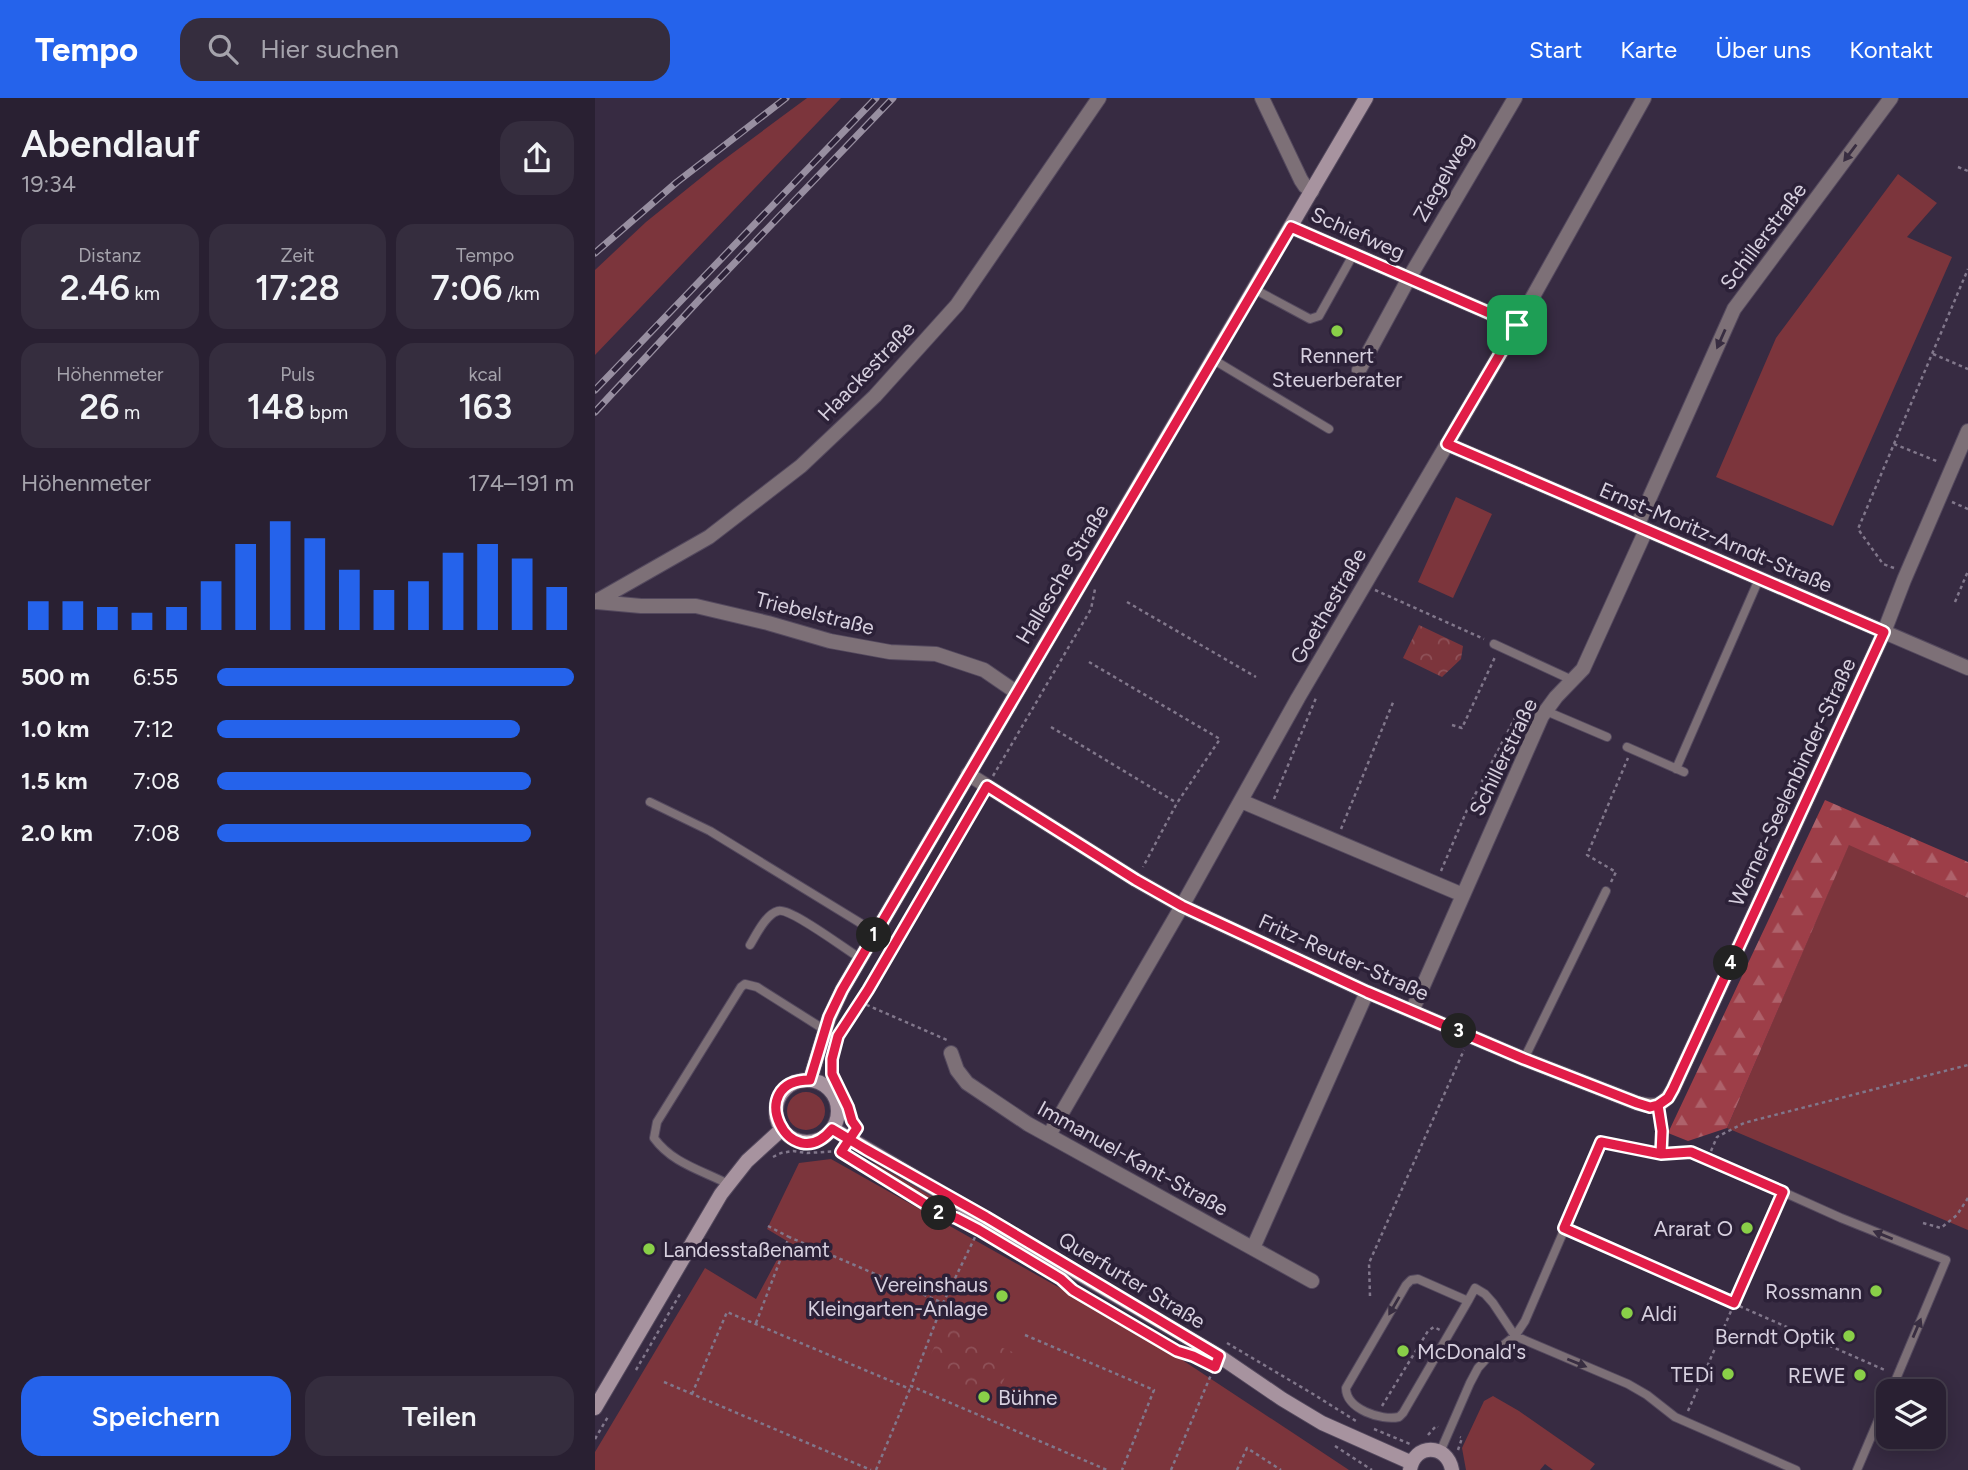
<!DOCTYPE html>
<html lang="de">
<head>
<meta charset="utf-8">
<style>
	:root { --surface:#292032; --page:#352d3e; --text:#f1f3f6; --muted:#a5a3ac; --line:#453e4d; --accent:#2563eb }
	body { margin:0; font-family:Figtree,sans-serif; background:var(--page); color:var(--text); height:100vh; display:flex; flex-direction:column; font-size:26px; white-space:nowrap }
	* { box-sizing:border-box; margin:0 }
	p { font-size:23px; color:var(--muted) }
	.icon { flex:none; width:38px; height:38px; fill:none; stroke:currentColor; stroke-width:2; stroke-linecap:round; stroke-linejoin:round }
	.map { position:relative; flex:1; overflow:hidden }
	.panel { display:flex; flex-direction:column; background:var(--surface); width:595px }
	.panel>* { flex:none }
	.tools { position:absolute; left:1281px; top:1281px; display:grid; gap:14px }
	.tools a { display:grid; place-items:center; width:70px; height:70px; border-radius:14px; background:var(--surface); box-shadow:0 4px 18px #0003,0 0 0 2px var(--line); font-size:35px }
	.pin { position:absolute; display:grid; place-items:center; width:60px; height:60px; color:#fff; margin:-30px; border-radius:14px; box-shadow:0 4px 10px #0006 }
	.km { position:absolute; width:35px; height:35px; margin:-18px; border-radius:50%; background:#222; color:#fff; font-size:19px; line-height:35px; text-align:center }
	.round { display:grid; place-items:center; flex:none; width:74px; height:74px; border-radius:21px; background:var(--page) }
	.overview { display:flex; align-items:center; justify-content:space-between; height:119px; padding:0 21px }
	h1 { font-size:38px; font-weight:600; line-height:52px }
	.metrics { display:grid; grid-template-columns:repeat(3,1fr); gap:10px; height:119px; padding:7px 21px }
	.metrics div { display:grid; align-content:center; border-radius:18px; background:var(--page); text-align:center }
	.metrics b { font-size:35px; font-weight:600 }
	.metrics small { font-size:19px; font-weight:400 }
	.metrics p { font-size:19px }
	.chart { height:196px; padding:14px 21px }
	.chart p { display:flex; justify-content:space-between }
	.chart svg { width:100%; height:126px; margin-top:7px; stroke:var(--accent); stroke-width:6 }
	.cta { display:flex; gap:14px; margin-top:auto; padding:14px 21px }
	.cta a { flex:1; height:80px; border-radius:21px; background:var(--accent); color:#fff; font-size:28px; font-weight:600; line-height:80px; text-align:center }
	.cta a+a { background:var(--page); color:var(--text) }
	ul { padding:0 21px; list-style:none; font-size:23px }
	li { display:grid; grid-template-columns:112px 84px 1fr; align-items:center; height:52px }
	li i { height:18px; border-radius:9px; background:var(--accent) }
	header { display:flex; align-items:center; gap:42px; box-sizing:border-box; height:98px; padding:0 35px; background:var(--accent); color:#fff }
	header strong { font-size:33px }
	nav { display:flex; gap:38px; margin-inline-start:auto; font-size:24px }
	.search { width:490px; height:63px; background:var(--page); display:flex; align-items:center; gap:18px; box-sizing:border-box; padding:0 24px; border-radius:21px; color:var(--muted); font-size:26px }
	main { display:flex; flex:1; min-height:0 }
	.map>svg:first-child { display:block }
</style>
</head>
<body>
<header>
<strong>Tempo</strong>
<div class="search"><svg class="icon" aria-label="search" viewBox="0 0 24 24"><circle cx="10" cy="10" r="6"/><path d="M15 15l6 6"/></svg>Hier suchen</div>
<nav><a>Start</a><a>Karte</a><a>Über uns</a><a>Kontakt</a></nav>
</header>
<main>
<section class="panel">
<div class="overview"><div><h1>Abendlauf</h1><p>19:34</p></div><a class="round"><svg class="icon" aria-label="share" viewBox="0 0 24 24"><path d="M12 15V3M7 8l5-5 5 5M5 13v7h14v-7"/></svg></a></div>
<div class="metrics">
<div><p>Distanz</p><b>2.46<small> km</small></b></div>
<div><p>Zeit</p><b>17:28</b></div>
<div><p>Tempo</p><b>7:06<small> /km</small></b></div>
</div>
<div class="metrics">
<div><p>Höhenmeter</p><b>26<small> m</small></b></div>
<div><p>Puls</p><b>148<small> bpm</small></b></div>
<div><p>kcal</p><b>163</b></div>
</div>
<div class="chart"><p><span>Höhenmeter</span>174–191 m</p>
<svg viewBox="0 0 160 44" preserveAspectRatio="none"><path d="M5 44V34M15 44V34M25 44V36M35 44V38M45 44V36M55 44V27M65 44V14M75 44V6M85 44V12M95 44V23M105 44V30M115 44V27M125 44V17M135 44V14M145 44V19M155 44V29"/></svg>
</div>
<ul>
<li><b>500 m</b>6:55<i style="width:100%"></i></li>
<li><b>1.0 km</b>7:12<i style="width:85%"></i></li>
<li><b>1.5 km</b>7:08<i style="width:88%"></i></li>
<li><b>2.0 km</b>7:08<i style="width:88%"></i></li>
</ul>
<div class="cta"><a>Speichern</a><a>Teilen</a></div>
</section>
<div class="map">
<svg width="1373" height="1372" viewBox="0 0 1373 1372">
	<defs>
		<pattern id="forest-firs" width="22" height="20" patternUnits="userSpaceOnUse" patternTransform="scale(1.75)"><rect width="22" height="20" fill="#9d3e48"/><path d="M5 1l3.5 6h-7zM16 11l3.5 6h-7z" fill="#ae626b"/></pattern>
		<pattern id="park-crowns" width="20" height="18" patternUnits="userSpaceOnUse" patternTransform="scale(1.75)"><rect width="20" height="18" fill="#7c353c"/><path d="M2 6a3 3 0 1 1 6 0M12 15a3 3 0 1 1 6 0" fill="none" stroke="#8e5158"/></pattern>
	</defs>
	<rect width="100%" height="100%" fill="#372b42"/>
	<path fill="#7c353c" d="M212,0H246L0,257V172L51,124L123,66Z
		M1303,76L1342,105L1312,139L1357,159L1238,428L1121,379L1181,240Z
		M861,399L897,416L858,500L823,484Z
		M1254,746L1373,800V1132L1132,1030Z
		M192 1013a19 19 0 1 1 38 0a19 19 0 1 1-38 0Z
		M236,1061L557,1242L754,1372H0V1354L110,1170L161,1201L192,1143L172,1131L204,1065Z
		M271,1064L281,1066L365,1115L363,1118C329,1105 299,1086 271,1064Z
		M898,1298L924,1313L1000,1366L995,1372H958L950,1366L945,1372H871L867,1350L889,1303Z"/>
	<path fill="url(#forest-firs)" d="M1230,702L1373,764V800L1254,747L1132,1030L1093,1043L1073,1035Z"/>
	<path fill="url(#park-crowns)" d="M824,527L868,548L866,561L847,579L808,560Z
		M349,1226L420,1255L407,1286L386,1277L378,1294L329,1273Z"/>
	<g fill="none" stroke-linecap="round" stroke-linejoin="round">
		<g stroke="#54495e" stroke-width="10">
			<path id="lane" d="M659,191L715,221L724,218L758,157
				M619,262L734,331
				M899,546L977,582
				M951,613L1012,639
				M1032,649L1089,674
				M1081,671L1164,481
				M55,704L115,733L280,834
				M155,847C161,837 171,816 183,813C195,809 251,852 265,860
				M929,961L1011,793
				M1063,1007L1067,1033L1066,1056
				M133,1086C106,1072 77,1065 59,1040L62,1024L146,889L150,886L162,889L230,932
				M873,1203L823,1181L816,1182L811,1187L751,1290C751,1311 786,1323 804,1319L808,1315L873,1203L880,1190L890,1196L898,1205L920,1238L1033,1286L1052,1297L1080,1319L1201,1372
				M845,1354L875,1285L883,1270L892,1260L920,1238L930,1223L1007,1044L1066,1056L1096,1054L1148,1076L1246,1120L1351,1162L1296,1293
				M1262,1372L1293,1299"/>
		</g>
		<g stroke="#54495e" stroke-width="16">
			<path id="street" d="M667,0L706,82L710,88L717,93
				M696,129L922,227
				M764,272L814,180L920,0
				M852,346L1373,570
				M1042,428L1139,211L1296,0
				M0,504L114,439L206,368L280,298L362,207L504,0
				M2,504L46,508H101L173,525L235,543L295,554L341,556L389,572L421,594
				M373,676L541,782L587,808L772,894L929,961L1042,1005C1060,1010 1069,1008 1078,991L1289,534L1309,482L1373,333
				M646,703L868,797
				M817,913L947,618L961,599L988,571L1051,432
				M356,955L362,972L372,985L433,1026L717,1183
				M454,1037L587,808L703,600L922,227L1049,0
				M658,1150L772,894"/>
		</g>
		<g stroke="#54495e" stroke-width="16">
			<path id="secondary" d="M215,982L234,920L247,892L771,0
				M181 1013a31 31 0 1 1 62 0a31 31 0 1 1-62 0Z
				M238,1031L624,1258L687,1301L727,1325L817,1365
				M0,1310L126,1096L152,1063L187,1031
				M815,1372C819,1345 852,1345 857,1372"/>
		</g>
		<path stroke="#81778b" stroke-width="2.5" stroke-dasharray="3.5 3.5" stroke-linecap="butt" d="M1363,69L1373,73
			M1338,256L1373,271
			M1299,346L1344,364
			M1357,404L1373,411
			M1299,470L1288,466L1263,431L1373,171
			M780,492L889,541
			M532,504L661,579
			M1360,504L1373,473
			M494,564L625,641L582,705L548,769
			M857,627L867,630L901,557
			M456,629L582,705
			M398,678L496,511L500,491
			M679,701L721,600
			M746,731L799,602
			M846,773L872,712L923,614L932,616
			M1016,784L1021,774L992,757L1033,660
			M265,904L352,942
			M244,936L273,892L386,698
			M238,959L237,976L248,998L257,1022L261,1028
			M1116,1053L1122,1039L1149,1025L1373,967
			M246,1054L348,1117L357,1119
			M178,1059L186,1055L198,1053L212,1055L246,1053
			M1328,1125L1346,1130L1362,1117L1373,1100
			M173,1128L194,1139
			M383,1133L348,1205L316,1288L512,1372
			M978,1135L1292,1273
			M471,1186L478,1192L582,1253L589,1255
			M775,1198L774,1165L869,952
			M161,1225L194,1139L348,1205
			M430,1237L559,1292L527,1372
			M632,1245L718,1296L761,1323
			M41,1272L85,1196
			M69,1284L276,1372
			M97,1296L132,1214L315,1291
			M787,1308L833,1233L839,1229L845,1232
			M1093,1313L1183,1104
			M779,1331L815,1346
			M833,1337L841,1328L843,1329
			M0,1341L14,1317
			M740,1348L777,1372
			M863,1352L867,1340L865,1339
			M281,1372L315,1291
			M576,1372L618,1272
			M642,1372L652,1350L686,1372"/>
		<use href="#lane" stroke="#7d7077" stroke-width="8"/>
		<use href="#street" stroke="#7d7077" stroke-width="14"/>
		<use href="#secondary" stroke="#a7939f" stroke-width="14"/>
		<g stroke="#988fa1" stroke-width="7">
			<path id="rail" d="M0,155L82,84L191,0
				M0,292L281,0
				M0,314L105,201L298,0"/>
		</g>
		<use href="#rail" stroke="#2c2138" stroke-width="4.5" stroke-dasharray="13" stroke-linecap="butt"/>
	</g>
	<defs><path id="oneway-solid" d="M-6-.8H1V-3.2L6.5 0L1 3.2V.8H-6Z" transform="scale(1.75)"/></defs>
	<g fill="#382d41">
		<use href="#oneway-solid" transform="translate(1255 55) rotate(127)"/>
		<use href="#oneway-solid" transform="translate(1126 241) rotate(114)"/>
		<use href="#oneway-solid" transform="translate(1288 1137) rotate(-158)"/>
		<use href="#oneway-solid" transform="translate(799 1208) rotate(120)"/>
		<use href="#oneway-solid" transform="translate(1322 1230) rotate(-67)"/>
		<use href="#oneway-solid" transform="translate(982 1265) rotate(22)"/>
	</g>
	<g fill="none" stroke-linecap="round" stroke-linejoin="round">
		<g stroke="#fff" stroke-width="14">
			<path id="route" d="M922,227L696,129L247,892L234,919L215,982C147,982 195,1082 237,1031C249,1038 260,1045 272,1052L391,1119L624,1258L620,1269L598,1258L582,1253L478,1192L466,1181L384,1132L361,1120L348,1117L246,1054L262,1030L257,1023L253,1009L237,976V961L243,938L273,892L392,688L541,782L587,808L772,894L929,961L1042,1005L1055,1009L1063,1007L1067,1033L1066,1056L1006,1044L969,1130L1139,1205L1188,1094L1096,1054L1066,1056L1067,1033L1063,1007L1073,1000L1078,991L1289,534L852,346L922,227"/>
		</g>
		<use href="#route" stroke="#e11d48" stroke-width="9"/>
	</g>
	<g fill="#89cf48" stroke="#2c2138" stroke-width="2.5">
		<circle cx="742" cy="233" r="7"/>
		<circle cx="1152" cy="1130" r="7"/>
		<circle cx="54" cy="1151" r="7"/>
		<circle cx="1281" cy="1193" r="7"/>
		<circle cx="407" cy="1198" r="7"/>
		<circle cx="1032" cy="1215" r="7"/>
		<circle cx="1254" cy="1238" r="7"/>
		<circle cx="808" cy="1253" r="7"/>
		<circle cx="1133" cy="1276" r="7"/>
		<circle cx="1265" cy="1277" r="7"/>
		<circle cx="389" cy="1299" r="7"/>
	</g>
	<g text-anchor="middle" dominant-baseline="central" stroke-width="7" stroke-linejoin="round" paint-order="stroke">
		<g font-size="21" fill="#d7d0df" stroke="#2c2138">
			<text transform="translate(848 79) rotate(-60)">Ziegelweg</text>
			<text transform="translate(763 135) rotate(24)">Schiefweg</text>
			<text transform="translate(1168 138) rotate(-53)">Schillerstraße</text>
			<text transform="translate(271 273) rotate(-46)">Haackestraße</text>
			<text transform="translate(1121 439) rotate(23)">Ernst-Moritz-Arndt-Straße</text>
			<text transform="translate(467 476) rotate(-59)">Hallesche Straße</text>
			<text transform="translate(733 508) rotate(-60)">Goethestraße</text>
			<text transform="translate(220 515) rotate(14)">Triebelstraße</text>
			<text transform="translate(908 659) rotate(-64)">Schillerstraße</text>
			<text transform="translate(1197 684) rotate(-65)">Werner-Seelenbinder-Straße</text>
			<text transform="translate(749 859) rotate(24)">Fritz-Reuter-Straße</text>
			<text transform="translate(538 1060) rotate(29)">Immanuel-Kant-Straße</text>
			<text transform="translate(537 1182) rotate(31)">Querfurter Straße</text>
		</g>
		<g font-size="21" fill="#d7d0df" stroke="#2c2138" text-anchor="end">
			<text x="742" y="257" text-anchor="middle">Rennert<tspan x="742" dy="24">Steuerberater</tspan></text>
			<text x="1138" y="1130">Ararat O</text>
			<text x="68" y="1151" text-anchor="start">Landesstaßenamt</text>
			<text x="393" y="1186">Vereinshaus<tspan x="393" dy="24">Kleingarten-Anlage</tspan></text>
			<text x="1267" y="1193">Rossmann</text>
			<text x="1046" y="1215" text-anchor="start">Aldi</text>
			<text x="1240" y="1238">Berndt Optik</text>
			<text x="822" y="1253" text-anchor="start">McDonald's</text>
			<text x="1119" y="1276">TEDi</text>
			<text x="1251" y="1277">REWE</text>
			<text x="403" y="1299" text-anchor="start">Bühne</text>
		</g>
	</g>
</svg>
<div class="tools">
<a><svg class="icon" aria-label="layers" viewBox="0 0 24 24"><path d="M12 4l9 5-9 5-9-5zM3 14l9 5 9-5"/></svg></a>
</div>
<div class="pin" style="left:922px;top:227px;background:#1e9e55"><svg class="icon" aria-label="arrive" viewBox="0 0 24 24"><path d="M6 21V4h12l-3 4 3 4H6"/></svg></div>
<b class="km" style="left:279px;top:837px">1</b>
<b class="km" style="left:344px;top:1115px">2</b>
<b class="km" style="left:864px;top:933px">3</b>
<b class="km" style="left:1136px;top:865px">4</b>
</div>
</main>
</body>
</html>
